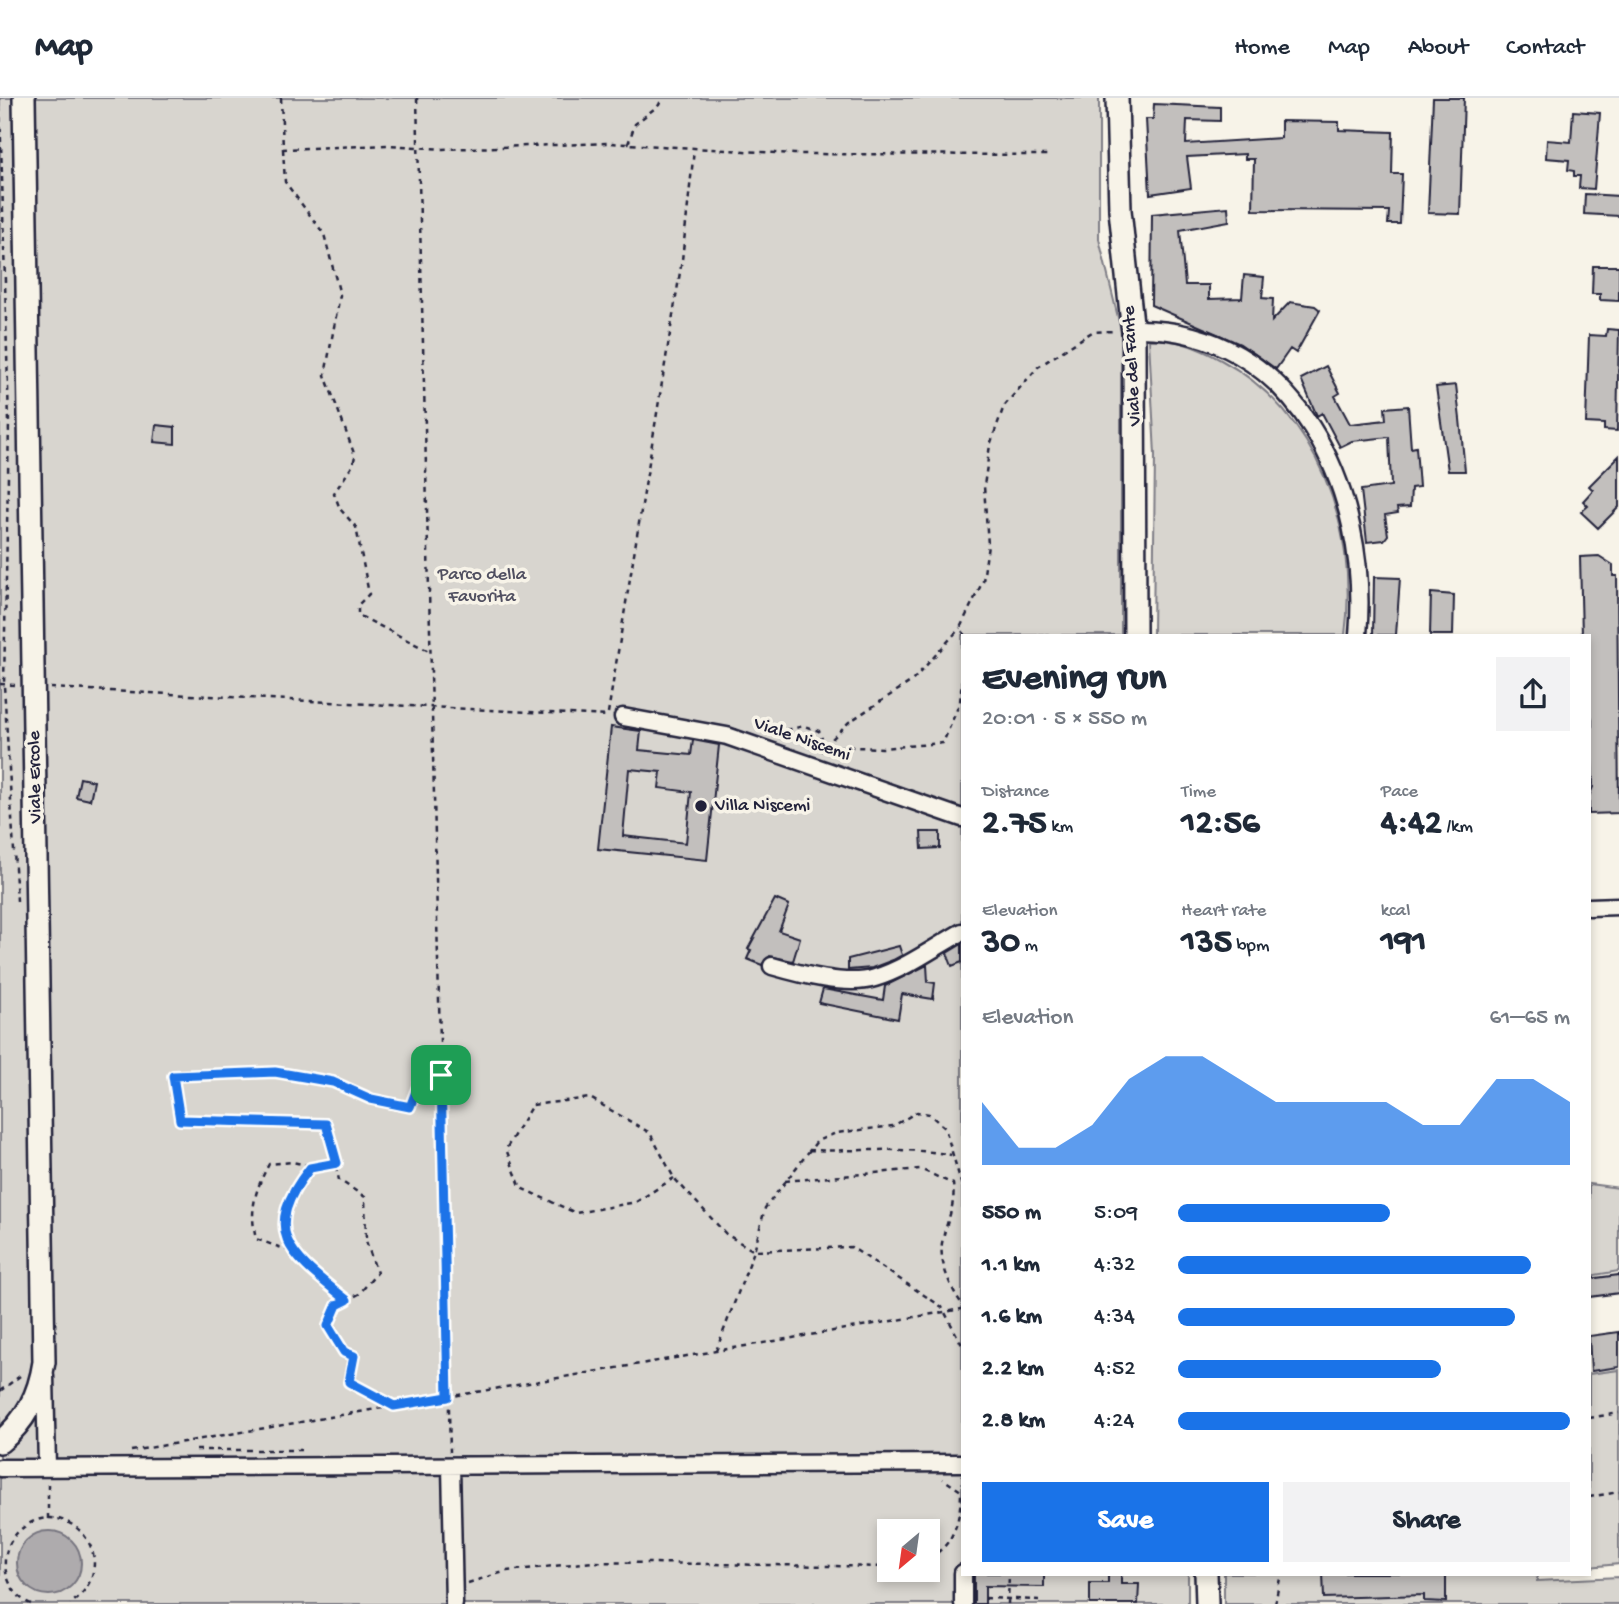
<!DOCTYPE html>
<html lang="en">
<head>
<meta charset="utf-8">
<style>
	:root { --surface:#fff; --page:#f2f2f3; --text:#1f2937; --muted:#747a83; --line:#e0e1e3; --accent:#1a73e8 }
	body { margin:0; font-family:"Gochi Hand",sans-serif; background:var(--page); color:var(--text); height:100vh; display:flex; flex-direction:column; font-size:26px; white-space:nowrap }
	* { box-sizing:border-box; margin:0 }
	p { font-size:23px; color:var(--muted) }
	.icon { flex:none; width:38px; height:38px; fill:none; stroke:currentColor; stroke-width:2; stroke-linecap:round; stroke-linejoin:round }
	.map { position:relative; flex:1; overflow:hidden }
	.side { position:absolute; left:961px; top:536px; width:630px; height:942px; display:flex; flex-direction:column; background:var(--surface); border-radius:0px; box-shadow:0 4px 10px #0003 }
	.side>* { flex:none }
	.needle { width:46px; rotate:209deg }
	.controls { position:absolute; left:877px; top:1421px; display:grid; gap:14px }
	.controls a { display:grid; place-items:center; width:63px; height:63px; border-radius:0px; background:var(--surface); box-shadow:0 4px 10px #0003; font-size:35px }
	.pin { position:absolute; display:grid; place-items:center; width:60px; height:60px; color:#fff; margin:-30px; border-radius:14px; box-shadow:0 4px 10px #0006 }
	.round { display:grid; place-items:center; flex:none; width:74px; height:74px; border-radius:0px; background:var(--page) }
	.head { display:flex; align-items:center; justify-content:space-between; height:119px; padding:0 21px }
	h1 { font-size:38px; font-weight:700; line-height:52px }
	.metrics { display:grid; grid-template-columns:repeat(3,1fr); gap:10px; height:119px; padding:7px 21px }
	.metrics div { display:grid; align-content:center }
	.metrics b { font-size:35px; font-weight:700 }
	.metrics small { font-size:19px; font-weight:400 }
	.metrics p { font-size:19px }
	.chart { height:196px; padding:14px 21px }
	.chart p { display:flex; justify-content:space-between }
	.chart svg { width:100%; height:126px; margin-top:7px; fill:var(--accent); opacity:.7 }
	.cta { display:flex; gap:14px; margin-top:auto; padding:14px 21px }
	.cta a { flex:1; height:80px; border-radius:0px; background:var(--accent); color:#fff; font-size:28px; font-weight:700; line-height:80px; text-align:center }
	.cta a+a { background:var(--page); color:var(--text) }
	ul { padding:0 21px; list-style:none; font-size:23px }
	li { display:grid; grid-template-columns:112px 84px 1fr; align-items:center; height:52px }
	li i { height:18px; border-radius:9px; background:var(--accent) }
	header { display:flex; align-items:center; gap:42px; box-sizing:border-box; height:98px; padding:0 35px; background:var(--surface); border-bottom:2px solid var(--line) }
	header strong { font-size:33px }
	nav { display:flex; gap:38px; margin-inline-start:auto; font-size:24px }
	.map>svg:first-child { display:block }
</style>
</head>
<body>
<header>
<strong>Map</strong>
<nav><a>Home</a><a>Map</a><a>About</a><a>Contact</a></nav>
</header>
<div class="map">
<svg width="1619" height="1506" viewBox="0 0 1619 1506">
	<rect width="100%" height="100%" fill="#f7f3e8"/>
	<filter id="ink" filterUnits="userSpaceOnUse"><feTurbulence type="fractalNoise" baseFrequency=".0143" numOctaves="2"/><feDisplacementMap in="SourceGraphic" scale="14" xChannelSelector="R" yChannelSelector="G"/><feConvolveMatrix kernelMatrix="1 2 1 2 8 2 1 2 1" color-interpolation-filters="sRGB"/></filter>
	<g filter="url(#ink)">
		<path fill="#d8d5cf" stroke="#7d7c85" stroke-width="2" fill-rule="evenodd" d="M0,0H1099V141L1121,232V537H962V1475H1188V1506H0ZM889,1433H928V1472H889Z
			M1149,242C1173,239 1201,251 1221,262C1318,314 1359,431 1345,537H1153L1155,357Z
			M1589,1086L1619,1090V1173L1589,1178Z
			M1619,1272V1466L1589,1469V1276Z
			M1224,1475H1537V1483L1619,1479V1506H1224Z"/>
		<path fill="#aeabad" stroke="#76747f" stroke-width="2" d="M17 1465a32 32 0 1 1 64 0a32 32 0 1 1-64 0Z"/>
		<path fill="#c2bfbd" stroke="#22223b" stroke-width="2" fill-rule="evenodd" d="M1433,0H1464L1460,116L1428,115Z
			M1154,6L1220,9V23L1187,22L1186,46L1281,40V23L1339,24V32L1393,34L1392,76H1402L1400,126H1388L1389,113L1253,112L1254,61H1245V56L1187,59L1191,90L1150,96L1146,21H1153Z
			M1573,13L1600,15L1594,91L1579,90L1580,78H1574V73L1568,72L1569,62L1546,60L1547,42L1571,44Z
			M1585,96L1619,98V118L1584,116Z
			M1228,109L1229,123L1180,132L1185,187H1209V201L1242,200L1244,177L1264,179L1262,200L1273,201L1272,223L1290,204L1315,208L1320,212L1296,255L1290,251L1276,271L1240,246L1151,207L1152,116Z
			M1593,168H1619V203L1600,202V196H1592Z
			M1607,231L1619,232L1617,333L1604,332V326L1586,325L1589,237L1606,238Z
			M1326,268L1340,295L1335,298L1350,326L1386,322L1385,310L1408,308L1411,350L1416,349L1419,389L1411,390L1410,409L1397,410L1398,415L1385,417L1388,437L1384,442L1367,444L1361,392L1391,388L1389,339L1352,343L1340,349L1322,315L1317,318L1301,281Z
			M1456,287L1460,321L1465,373H1448L1436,289Z
			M156,327L175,329V346L154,344Z
			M1619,358V409L1598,430L1581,414L1588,408L1583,403L1593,392L1589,388Z
			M1599,458L1613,467V478H1617L1619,715L1589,716V698L1593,689L1592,661H1589V647H1592V621L1589,622V537H1582L1580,459Z
			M1374,479L1400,480L1396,537H1373Z
			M1431,495L1454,497L1453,537H1430Z
			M611,629L641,633L639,652L691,657L693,642L719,647L707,762L598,751ZM629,671L661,674L659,690L691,694L686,745L623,738Z
			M80,680L94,683L90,702L76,699Z
			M921,734H940V750L922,751Z
			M775,801L789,807L779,833L800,840L793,863L770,858L762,867L747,861L751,852L748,851Z
			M962,846V864L952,868L947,855Z
			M899,848L902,857L893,862L872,870L848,872V861Z
			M927,867L928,884L935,885L933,901L902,896L898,921L819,905L823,891L883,902L885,888Z
			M1619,1177V1195L1589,1199V1181Z
			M1619,1234V1269L1591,1273L1589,1238Z
			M974,1475H1044V1489L985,1488V1506H974Z
			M1108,1475H1121V1486H1139L1138,1506H1090V1485H1108Z
			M1323,1475H1446V1504L1424,1503V1497L1324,1500Z"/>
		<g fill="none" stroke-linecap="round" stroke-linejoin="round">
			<g stroke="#22223b" stroke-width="21">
				<path id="street" d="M1133,231C1297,227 1371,396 1358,537
					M623,619L727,638L962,720
					M1589,809L1619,808
					M772,868C800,876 847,889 875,880C905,871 935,849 962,834
					M45,1278L47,1370
					M451,1368L454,1506
					M0,1370L962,1365
					M963,1506V1475"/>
			</g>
			<g stroke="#22223b" stroke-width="26">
				<path id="secondary" d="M1117,0L1120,112L1134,244L1135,537
					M0,1344C26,1323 39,1297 44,1264L24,0
					M1206,1475L1207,1506"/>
			</g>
			<path stroke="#22223b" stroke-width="2.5" stroke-dasharray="5 5" stroke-linecap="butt" d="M281,0L283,51L390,47L443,51L610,45L794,56L1050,57
				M417,0L450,1354
				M0,9L9,324L4,587L17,803
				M628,46L635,26L659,7L662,0
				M283,51L285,84L324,136L340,197L325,277L355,358L353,367L334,395L340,411L356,429L369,496L358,507V517L431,554
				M965,537L960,530L983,483L988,447L984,388L990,347L1004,308L1038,269L1092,234L1115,233
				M0,586L15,587
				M50,590L609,618
				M608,615L682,162L694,52
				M767,636L804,628L819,633L825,648L849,624L912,583L960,530
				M822,654L825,648L882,650L943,645L960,604L962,582
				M809,1052C856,1054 906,1048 951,1057
				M337,1065L310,1070C257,1136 292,1158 347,1202
				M674,1080L636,1104L576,1115L521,1090L506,1051L532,1007L590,1000L650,1035L674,1080L726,1136L754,1153L765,1110L817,1043L836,1035L893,1028L917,1014L929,1016L945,1030L962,1088
				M785,1083L920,1071L953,1086C956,1109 946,1123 942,1145C939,1165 951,1191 962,1206
				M290,1153L256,1141C249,1112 255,1092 269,1066L292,1064L312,1068
				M716,1253L754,1153L851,1149L942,1209L962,1247
				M0,1293L24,1275
				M392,1307L349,1285L354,1258L344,1254L328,1228L337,1207L359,1196L377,1175L366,1143L365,1099L339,1082L326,1025L180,1022L173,978L275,974L333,984L371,1001L410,1009L418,988L441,977
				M1589,1320L1619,1315
				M196,1352H301
				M131,1353L962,1211
				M48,1386V1421
				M1589,1399L1619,1394
				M928,1459C954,1450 961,1419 961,1393L943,1381
				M468,1485L507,1473L592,1464L889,1469
				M985,1500L1039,1502
				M31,1506C16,1500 7,1485 5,1468C4,1456 9,1443 18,1434C64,1389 130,1463 70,1506
				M1008,1506L1009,1475
				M1275,1506L1281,1475"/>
			<use href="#street" stroke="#f7f3e8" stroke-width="16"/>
			<use href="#secondary" stroke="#f7f3e8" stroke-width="21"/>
		</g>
	</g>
	<g fill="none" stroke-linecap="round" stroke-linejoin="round" filter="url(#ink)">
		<g stroke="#fff" stroke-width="14">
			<path id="route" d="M275,974L333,984L371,1001L410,1009L418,988L441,977L448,1299L394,1308L349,1284L354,1258L344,1254L328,1228L337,1207L347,1202C292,1158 258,1136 310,1070L337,1065L326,1026L180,1022L173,978Z"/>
		</g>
		<use href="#route" stroke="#1a73e8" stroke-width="9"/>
	</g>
	<circle fill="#22223b" stroke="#f7f3e8" stroke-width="2.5" cx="701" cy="708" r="7"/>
	<g text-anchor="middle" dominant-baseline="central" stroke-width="7" stroke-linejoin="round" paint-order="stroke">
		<g font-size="19" fill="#22223b" stroke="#f7f3e8">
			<text transform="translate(1133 268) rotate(-93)">Viale del Fante</text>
			<text transform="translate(802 642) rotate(19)">Viale Niscemi</text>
			<text transform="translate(36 679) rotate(-91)">Viale Ercole</text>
		</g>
		<g font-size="19" fill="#504f60" stroke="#f7f3e8">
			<text x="482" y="477">Parco della<tspan x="482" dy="22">Favorita</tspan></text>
		</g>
		<g font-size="19" fill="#22223b" stroke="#f7f3e8" text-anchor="start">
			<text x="715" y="708">Villa Niscemi</text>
		</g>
	</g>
</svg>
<div class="controls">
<a><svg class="needle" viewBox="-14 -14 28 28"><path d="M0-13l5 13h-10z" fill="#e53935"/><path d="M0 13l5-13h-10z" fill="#747a83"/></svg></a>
</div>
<div class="pin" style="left:441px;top:977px;background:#1e9e55"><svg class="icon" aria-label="arrive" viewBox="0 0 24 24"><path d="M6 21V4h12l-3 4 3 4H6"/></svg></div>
<section class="side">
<div class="head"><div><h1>Evening run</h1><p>20:01 · 5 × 550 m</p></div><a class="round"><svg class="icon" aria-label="share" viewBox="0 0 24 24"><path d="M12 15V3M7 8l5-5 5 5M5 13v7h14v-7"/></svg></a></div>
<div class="metrics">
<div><p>Distance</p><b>2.75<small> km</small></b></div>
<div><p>Time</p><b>12:56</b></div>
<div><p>Pace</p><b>4:42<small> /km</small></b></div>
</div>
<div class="metrics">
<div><p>Elevation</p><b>30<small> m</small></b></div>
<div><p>Heart rate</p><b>135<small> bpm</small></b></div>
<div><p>kcal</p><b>191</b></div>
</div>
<div class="chart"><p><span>Elevation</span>61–65 m</p>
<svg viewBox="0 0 160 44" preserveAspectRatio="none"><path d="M0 44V22L10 38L20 38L30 30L40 14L50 6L60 6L70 14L80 22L90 22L100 22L110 22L120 30L130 30L140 14L150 14L160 22V44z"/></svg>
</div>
<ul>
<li><b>550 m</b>5:09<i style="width:54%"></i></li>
<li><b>1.1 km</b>4:32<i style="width:90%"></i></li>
<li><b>1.6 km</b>4:34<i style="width:86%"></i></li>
<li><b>2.2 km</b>4:52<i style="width:67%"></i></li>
<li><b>2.8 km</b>4:24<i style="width:100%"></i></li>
</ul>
<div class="cta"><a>Save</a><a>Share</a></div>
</section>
</div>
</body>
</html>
